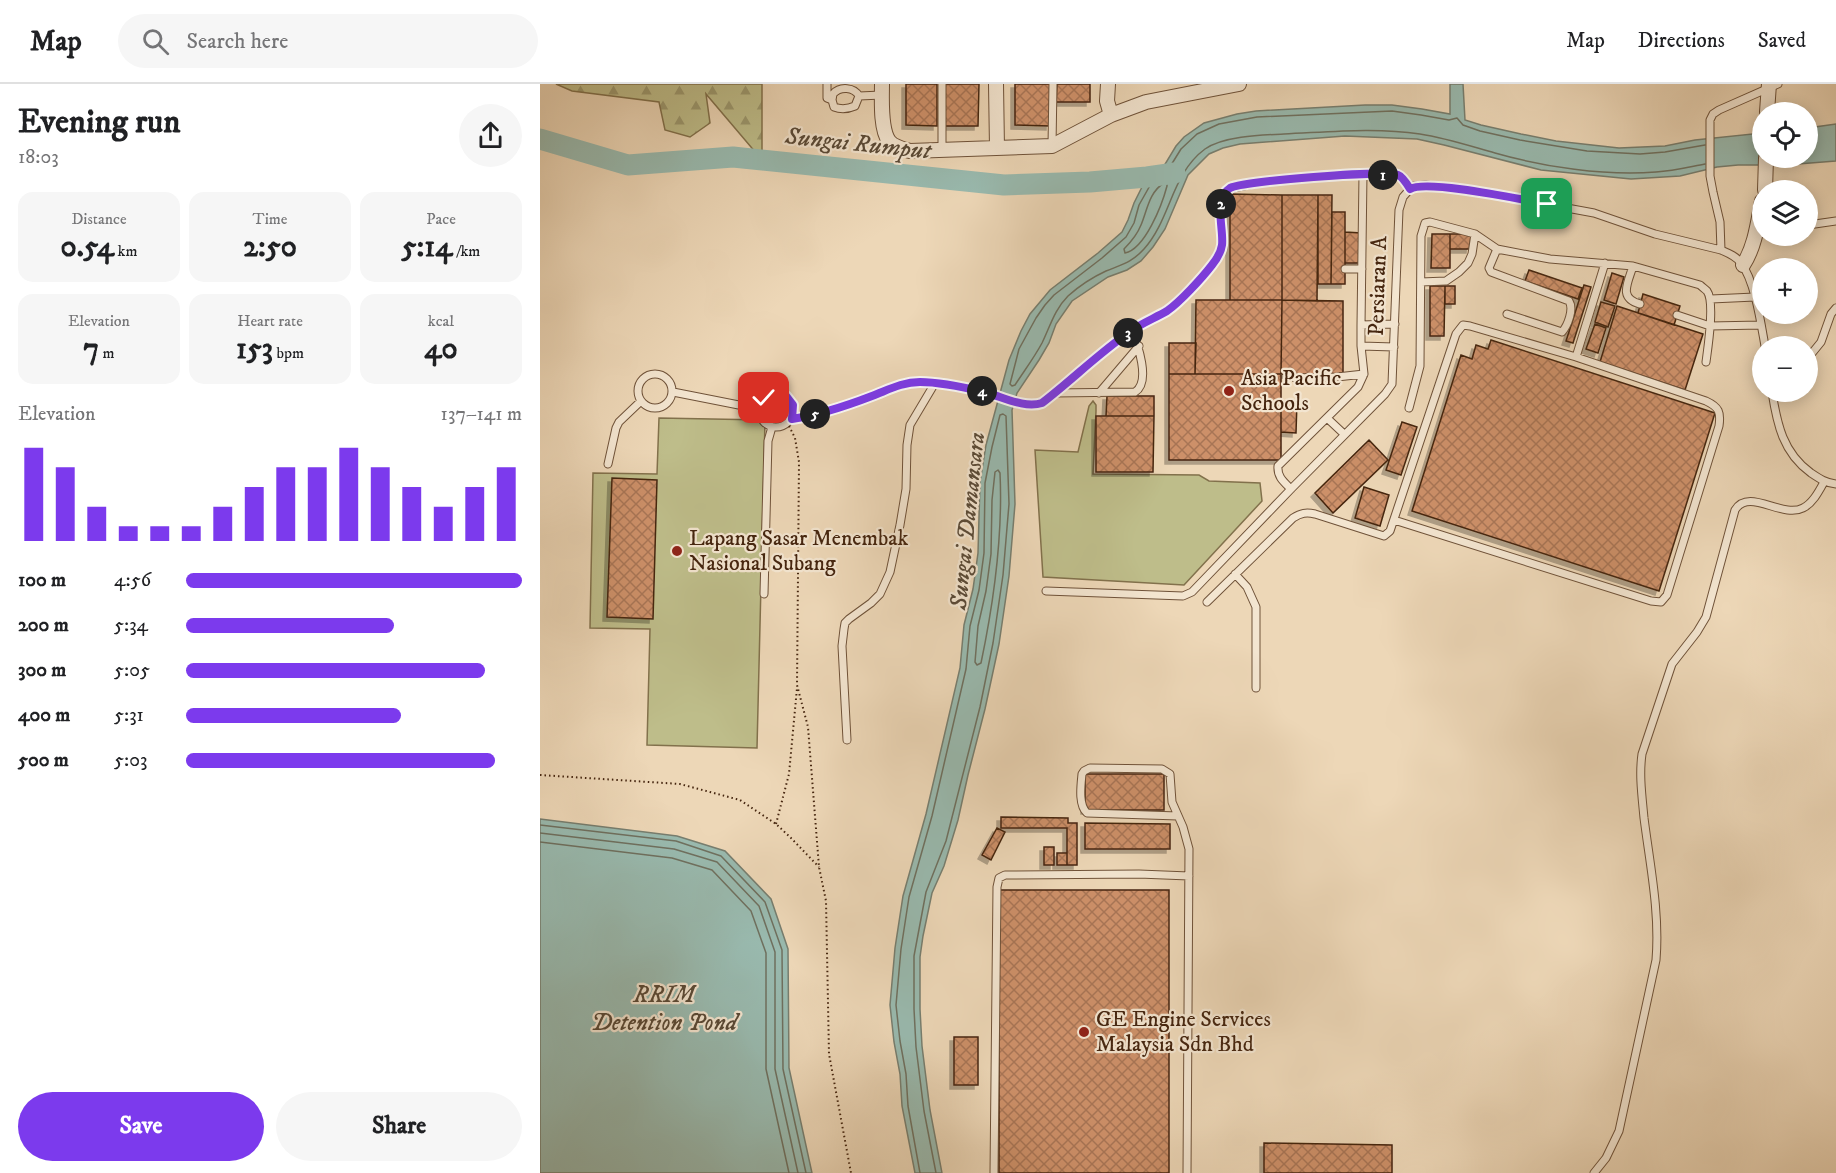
<!DOCTYPE html>
<html lang="en">
<head>
<meta charset="utf-8">
<style>
	:root { --surface:#fff; --page:#f6f6f6; --text:#202124; --muted:#757577; --line:#e0e0e0; --accent:#7c3aed }
	body { margin:0; font-family:"IM FELL DW Pica",serif; background:var(--page); color:var(--text); height:100vh; display:flex; flex-direction:column; font-size:22px; white-space:nowrap }
	* { box-sizing:border-box; margin:0 }
	p { font-size:20px; color:var(--muted) }
	.icon { flex:none; width:33px; height:33px; fill:none; stroke:currentColor; stroke-width:2; stroke-linecap:round; stroke-linejoin:round }
	.map { position:relative; flex:1; overflow:hidden }
	.side { display:flex; flex-direction:column; background:var(--surface); width:540px }
	.side>* { flex:none }
	.fabs { position:absolute; left:1212px; top:18px; display:grid; gap:12px }
	.fabs a { display:grid; place-items:center; width:66px; height:66px; border-radius:50%; background:var(--surface); box-shadow:0 3px 15px #0003; font-size:30px }
	.pin { position:absolute; display:grid; place-items:center; width:51px; height:51px; color:#fff; margin:-26px; border-radius:12px; box-shadow:0 3px 9px #0006 }
	.km { position:absolute; width:30px; height:30px; margin:-15px; border-radius:50%; background:#222; color:#fff; font-size:16px; line-height:30px; text-align:center }
	.round { display:grid; place-items:center; flex:none; width:63px; height:63px; border-radius:32px; background:var(--page) }
	.head { display:flex; align-items:center; justify-content:space-between; height:102px; padding:0 18px }
	h1 { font-size:33px; font-weight:700; line-height:45px }
	.metrics { display:grid; grid-template-columns:repeat(3,1fr); gap:9px; height:102px; padding:6px 18px }
	.metrics div { display:grid; align-content:center; border-radius:15px; background:var(--page); text-align:center }
	.metrics b { font-size:30px; font-weight:700 }
	.metrics small { font-size:16px; font-weight:400 }
	.metrics p { font-size:16px }
	.chart { height:168px; padding:12px 18px }
	.chart p { display:flex; justify-content:space-between }
	.chart svg { width:100%; height:108px; margin-top:6px; stroke:var(--accent); stroke-width:6 }
	.primary-button { display:flex; gap:12px; margin-top:auto; padding:12px 18px }
	.primary-button a { flex:1; height:69px; border-radius:36px; background:var(--accent); color:#fff; font-size:24px; font-weight:700; line-height:69px; text-align:center }
	.primary-button a+a { background:var(--page); color:var(--text) }
	ul { padding:0 18px; list-style:none; font-size:20px }
	li { display:grid; grid-template-columns:96px 72px 1fr; align-items:center; height:45px }
	li i { height:15px; border-radius:8px; background:var(--accent) }
	header { display:flex; align-items:center; gap:36px; box-sizing:border-box; height:84px; padding:0 30px; background:var(--surface); border-bottom:2px solid var(--line) }
	header strong { font-size:28px }
	nav { display:flex; gap:33px; margin-inline-start:auto; font-size:21px }
	.search { width:420px; height:54px; background:var(--page); display:flex; align-items:center; gap:15px; box-sizing:border-box; padding:0 21px; border-radius:33px; color:var(--muted); font-size:22px }
	main { display:flex; flex:1; min-height:0 }
	.map>svg:first-child { display:block }
</style>
</head>
<body>
<header>
<strong>Map</strong>
<div class="search"><svg class="icon" aria-label="search" viewBox="0 0 24 24"><circle cx="10" cy="10" r="6"/><path d="M15 15l6 6"/></svg>Search here</div>
<nav><a>Map</a><a>Directions</a><a>Saved</a></nav>
</header>
<main>
<section class="side">
<div class="head"><div><h1>Evening run</h1><p>18:03</p></div><a class="round"><svg class="icon" aria-label="share" viewBox="0 0 24 24"><path d="M12 15V3M7 8l5-5 5 5M5 13v7h14v-7"/></svg></a></div>
<div class="metrics">
<div><p>Distance</p><b>0.54<small> km</small></b></div>
<div><p>Time</p><b>2:50</b></div>
<div><p>Pace</p><b>5:14<small> /km</small></b></div>
</div>
<div class="metrics">
<div><p>Elevation</p><b>7<small> m</small></b></div>
<div><p>Heart rate</p><b>153<small> bpm</small></b></div>
<div><p>kcal</p><b>40</b></div>
</div>
<div class="chart"><p><span>Elevation</span>137–141 m</p>
<svg viewBox="0 0 160 44" preserveAspectRatio="none"><path d="M5 44V6M15 44V14M25 44V30M35 44V38M45 44V38M55 44V38M65 44V30M75 44V22M85 44V14M95 44V14M105 44V6M115 44V14M125 44V22M135 44V30M145 44V22M155 44V14"/></svg>
</div>
<ul>
<li><b>100 m</b>4:56<i style="width:100%"></i></li>
<li><b>200 m</b>5:34<i style="width:62%"></i></li>
<li><b>300 m</b>5:05<i style="width:89%"></i></li>
<li><b>400 m</b>5:31<i style="width:64%"></i></li>
<li><b>500 m</b>5:03<i style="width:92%"></i></li>
</ul>
<div class="primary-button"><a>Save</a><a>Share</a></div>
</section>
<div class="map">
<svg width="1296" height="1089" viewBox="0 0 1296 1089">
	<defs>
		<pattern id="forest-firs" width="22" height="20" patternUnits="userSpaceOnUse" patternTransform="scale(1.5)"><rect width="22" height="20" fill="#bebd8a"/><path d="M5 1l3.5 6h-7zM16 11l3.5 6h-7z" fill="#9c996f"/></pattern>
		<pattern id="building-cross-hatch" width="8" height="8" patternUnits="userSpaceOnUse" patternTransform="scale(1.5)"><rect width="8" height="8" fill="#cd9069"/><path d="M0 0l8 8M0 8l8-8" fill="none" stroke="#a87555"/></pattern>
		<filter id="shadow"><feDropShadow dx="-4" dy="4" stdDeviation="0" flood-color="#0004"/></filter>
	</defs>
	<rect width="100%" height="100%" fill="#edd7b7"/>
	<filter id="stains"><feTurbulence type="fractalNoise" baseFrequency=".00333" numOctaves="4"/><feColorMatrix values="0 0 0 0 .2 0 0 0 0 .09 0 0 0 0 .02 0 0 0 .5 -.17"/></filter>
	<radialGradient id="worn" r=".72"><stop offset=".6" stop-color="#630" stop-opacity="0"/><stop offset="1" stop-color="#630" stop-opacity=".3"/></radialGradient>
	<path fill="url(#forest-firs)" stroke="#82714c" stroke-width="1.5" d="M16,0H222V76L166,10L170,39L150,53L125,46L119,18L32,7Z"/>
	<path fill="#bebd8a" stroke="#82714c" stroke-width="1.5" d="M553,317L556,321V327L553,390L659,391L669,397L720,399L722,417L644,501L503,493L495,366L538,368L549,322Z
		M119,334L225,336L217,664L107,661L110,545L50,544L53,389L117,390Z"/>
	<path fill="#99baaf" stroke="#777e6f" stroke-width="1.5" d="M910,0H923L925,36L941,41L981,50L1016,57L1079,64L1125,62L1155,56L1222,49V74H1268V44L1296,40V77L1245,81H1198L1177,83L1140,92L1091,95L1001,86L904,61L877,55L805,52L700,60L683,64L669,70L648,91L625,145L613,163L601,177L587,186L568,193L532,217L516,240L509,259L499,276L477,309L472,326L475,420L469,492L459,560L445,625L428,691L418,736L404,782L392,809L383,852L380,873V925L382,962L390,1026L402,1089H375L362,1022L360,990L354,958L350,921L355,864L363,812L386,730L420,584L424,541L433,505L438,469L440,398L446,361L469,276L481,247L490,230L510,206L558,169L582,148L588,136L594,119L607,93L624,82L636,62L644,53L664,39L697,30L716,27L825,21H852L882,25L910,30Z
		M0,735L137,752L185,767L231,815L248,865L249,984L272,1089H0Z"/>
	<g fill="none" stroke-linecap="round" stroke-linejoin="round">
		<path stroke="#6f705f" stroke-width="1.5" d="M1165,61L1125,68L1100,70L1047,67L980,56L940,47L923,41L917,34L909,36L881,31L852,27L717,33L679,40L657,50L641,65L628,86L612,98L599,121L594,139L586,153L562,174L514,211L505,221L496,234L479,265L470,300L472,302L475,301C484,287 494,274 502,259C510,243 514,226 528,212C538,203 553,193 566,187C583,180 591,179 604,165C631,135 631,90 665,65C684,52 721,51 744,50C789,48 835,43 880,50C906,54 930,62 955,69C1004,83 1064,92 1116,88C1133,87 1149,83 1165,80
			M624,99H627V102C622,121 605,165 585,169L584,165C591,158 597,151 601,141C607,127 609,108 624,99Z
			M458,386L460,389C463,452 454,517 441,579L437,581L435,578L438,542L446,507L451,470L452,416L455,388Z
			M0,741L136,757L181,772L225,818L242,866L243,985L266,1089
			M0,749L134,765L177,778L219,822L235,868V985L258,1089
			M0,758L132,774L172,786L211,827L226,869V985L249,1089
			M380,1089L368,1022L366,990L360,957L356,921L361,865L369,813L392,732L426,585L430,542L439,506L444,469L445,399L452,363L460,331L463,330L466,332L469,420L463,491L453,559L440,623L406,757L386,808L374,872V925L376,963L384,1027L396,1089"/>
		<path stroke="#99baaf" stroke-width="21" d="M0,55L88,81L193,73L464,101L550,98L607,93L635,89"/>
	</g>
	<path fill="url(#building-cross-hatch)" stroke="#45250f" stroke-width="1.5" filter="url(#shadow)" d="M366,0H397V42L366,41Z
		M404,0H439L438,42H403Z
		M475,0H511L510,42L475,41Z
		M517,0H550V18H516Z
		M690,110L742,111V216H690Z
		M742,111H778L777,217L742,216Z
		M778,111H792L791,200H778Z
		M792,128H805V200H791Z
		M805,148L821,149L820,179H805Z
		M892,150H910V184H891Z
		M910,150H931L930,165H910Z
		M989,186L1042,204L1038,215L985,197Z
		M1072,189L1084,193L1076,220L1064,216Z
		M1044,201L1051,203L1033,259L1026,257Z
		M890,202H905L904,252H890Z
		M905,202H915V220H905Z
		M1103,210L1140,222L1134,241L1098,229Z
		M656,216H742L741,290H655Z
		M742,216L803,217V291L741,290Z
		M1061,218L1075,222L1068,243L1055,238Z
		M1077,222L1163,250L1145,306L1060,278Z
		M1055,240L1066,244L1058,269L1046,265Z
		M951,256L1175,329L1119,507L872,427L921,271L932,275L936,261L948,265Z
		M629,259H656L655,290H629Z
		M629,290H741V376H629Z
		M567,312H614V332H566Z
		M741,317H757L756,349L741,348Z
		M556,332H614L613,388H556Z
		M862,338L877,343L861,391L846,386Z
		M829,356L848,376L793,429L775,409Z
		M72,394L117,396L113,535L67,533Z
		M824,403L849,411L840,442L815,434Z
		M545,690H624V726H545Z
		M461,733L528,734V739H537V781H527V744H461Z
		M545,739L630,740V765H545Z
		M457,744L465,748L451,776L442,771Z
		M504,763H514V781H504Z
		M517,769H527V781H517Z
		M459,806H629V1089H459Z
		M414,953H438V1001H414Z
		M724,1059L852,1061V1089H724Z"/>
	<g fill="none" stroke-linecap="round" stroke-linejoin="round">
		<g stroke="#6f5239" stroke-width="9">
			<path id="lane" d="M287,0V14L292,16L294,23C302,26 308,25 315,22L319,12
				M402,0V66
				M292,16L293,10C300,2 314,3 319,12L342,11
				M512,62L513,0
				M1268,141L1296,137
				M957,165L949,184L951,188L1029,217C1034,225 1028,241 1022,248L967,230
				M1181,166L1180,138L1173,108L1170,92V36L1173,30L1179,26L1238,0
				M1093,182C1088,199 1078,214 1100,220
				M805,185H822
				M881,198L906,197L919,188L928,179L932,170L935,150
				M1171,215L1215,213
				M1137,231L1170,242L1221,241
				M821,241L855,240
				M821,262L854,263
				M1036,273L1065,179
				M1268,274L1281,258L1291,230L1296,224
				M98 307a17 17 0 1 1 34 0a17 17 0 1 1-34 0Z
				M755,294L797,293L824,290
				M133,308L219,325
				M1232,308C1237,340 1243,369 1271,389C1280,395 1286,399 1296,400
				M219 326a17 17 0 1 1 34 0a17 17 0 1 1-34 0Z
				M515,309L595,308C611,298 598,260 591,246
				M559,309L599,262
				M869,324L880,282L881,152L885,139L890,138L935,150L957,165L1010,175L1093,182L1160,201C1161,202 1166,206 1167,207C1175,218 1168,263 1166,278
				M787,334L804,350
				M252,335C279,331 306,322 332,312C348,306 362,299 380,298C401,298 423,303 444,308C462,312 484,325 502,319L591,246L629,225L666,189L675,177L682,162L681,118L688,105L728,97L823,90L858,91L865,97L870,105
				M68,380L76,344L79,338L101,317
				M751,405C744,398 737,393 738,382L818,303L824,290L821,262V241L823,90
				M695,490L707,503L716,523V604
				M506,507L643,512L652,508L751,405L845,310L852,300L859,126L863,113L870,105L874,102L886,101L945,109L1054,129L1115,150L1181,166C1188,169 1196,172 1201,179C1215,197 1221,240 1225,262
				M224,510L228,357L232,343
				M667,518L753,434C761,429 766,428 775,430L844,452L850,447L916,250L923,241L930,242L1036,273L1166,317C1179,323 1181,328 1179,342L1127,511L1121,518L1111,517L854,436
				M307,656L302,562L304,545L305,539L309,535L331,519L340,510L350,488L360,441L366,405L367,361L370,341L395,299
				M638,732L547,729C538,721 541,701 542,690L544,687L550,684L622,685L630,690L632,718L643,743L649,765L647,1089
				M454,1089L457,803L459,794L465,791L599,790L649,792
				M1054,1089L1066,1074L1079,1047L1116,876C1120,829 1110,781 1104,734C1102,712 1099,691 1102,670L1132,580L1157,548L1166,533L1195,426C1209,403 1242,435 1263,424C1273,419 1279,407 1284,398"/>
		</g>
		<g stroke="#6f5239" stroke-width="16">
			<path id="street" d="M342,0C342,14 340,45 349,57C353,63 363,65 370,67L512,62L571,31L606,18L699,0
				M456,0L457,64
				M568,0L567,17L571,31
				M1227,28L1229,0
				M1225,106L1226,74
				M1203,181C1215,163 1218,138 1222,117"/>
		</g>
		<path stroke="#45250f" stroke-width="2" stroke-dasharray="1.5 3" stroke-linecap="butt" d="M249,342L255,354L259,378L257,601L268,643L279,783L286,817L289,970L311,1089
			M0,691L140,700L200,716L236,740L250,753L279,783
			M236,740L249,690L257,604"/>
		<use href="#lane" stroke="#f3e5d0" stroke-width="7"/>
		<use href="#street" stroke="#f3e5d0" stroke-width="14"/>
	</g>
	<g fill="none" stroke-linecap="round" stroke-linejoin="round">
		<g stroke="#fff" stroke-width="12">
			<path id="route" d="M224,314L234,309L246,312L253,321L252,335C279,331 306,322 332,312C348,306 362,298 380,298C401,298 423,303 444,308C461,312 484,325 502,319C532,296 560,268 591,247C602,239 615,234 627,227C640,218 662,194 672,181C676,176 681,168 682,161C684,145 673,115 690,104C702,97 845,86 858,91C863,93 867,100 870,105C887,95 983,116 1007,120"/>
		</g>
		<use href="#route" stroke="#7c3aed" stroke-width="8"/>
	</g>
	<g fill="#8f2418" stroke="#f3e5d0" stroke-width="2">
		<circle cx="689" cy="307" r="6"/>
		<circle cx="137" cy="467" r="6"/>
		<circle cx="544" cy="948" r="6"/>
	</g>
	<g text-anchor="middle" dominant-baseline="central" stroke-width="4.5" stroke-linejoin="round" paint-order="stroke">
		<g font-size="22" fill="#45250f" stroke="#f3e5d0">
			<text transform="translate(838 202) rotate(-88)">Persiaran A</text>
		</g>
		<g font-size="22" fill="#45250f" stroke="#f3e5d0" text-anchor="start">
			<text x="701" y="294">Asia Pacific<tspan x="701" dy="25">Schools</tspan></text>
			<text x="149" y="454">Lapang Sasar Menembak<tspan x="149" dy="25">Nasional Subang</tspan></text>
			<text x="556" y="935">GE Engine Services<tspan x="556" dy="25">Malaysia Sdn Bhd</tspan></text>
		</g>
		<g font-size="24" font-style="italic" fill="#5a4a37" stroke="#f3e5d0">
			<text transform="translate(318 60) rotate(6)">Sungai Rumput</text>
			<text transform="translate(428 437) rotate(-84)">Sungai Damansara</text>
			<text x="124" y="911">RRIM<tspan x="124" dy="28">Detention Pond</tspan></text>
		</g>
	</g>
	<rect width="100%" height="100%" filter="url(#stains)"/>
	<rect width="100%" height="100%" fill="url(#worn)"/>
</svg>
<div class="fabs">
<a><svg class="icon" aria-label="locate" viewBox="0 0 24 24"><circle cx="12" cy="12" r="6"/><path d="M12 2v4M12 18v4M2 12h4M18 12h4"/></svg></a>
<a><svg class="icon" aria-label="layers" viewBox="0 0 24 24"><path d="M12 4l9 5-9 5-9-5zM3 14l9 5 9-5"/></svg></a>
<a>+</a>
<a>−</a>
</div>
<div class="pin" style="left:1007px;top:120px;background:#1e9e55"><svg class="icon" aria-label="arrive" viewBox="0 0 24 24"><path d="M6 21V4h12l-3 4 3 4H6"/></svg></div>
<div class="pin" style="left:224px;top:314px;background:#d93025"><svg class="icon" aria-label="check" viewBox="0 0 24 24"><path d="M5 12l5 5 9-10"/></svg></div>
<b class="km" style="left:843px;top:91px">1</b>
<b class="km" style="left:681px;top:120px">2</b>
<b class="km" style="left:588px;top:249px">3</b>
<b class="km" style="left:442px;top:307px">4</b>
<b class="km" style="left:275px;top:330px">5</b>
</div>
</main>
</body>
</html>
